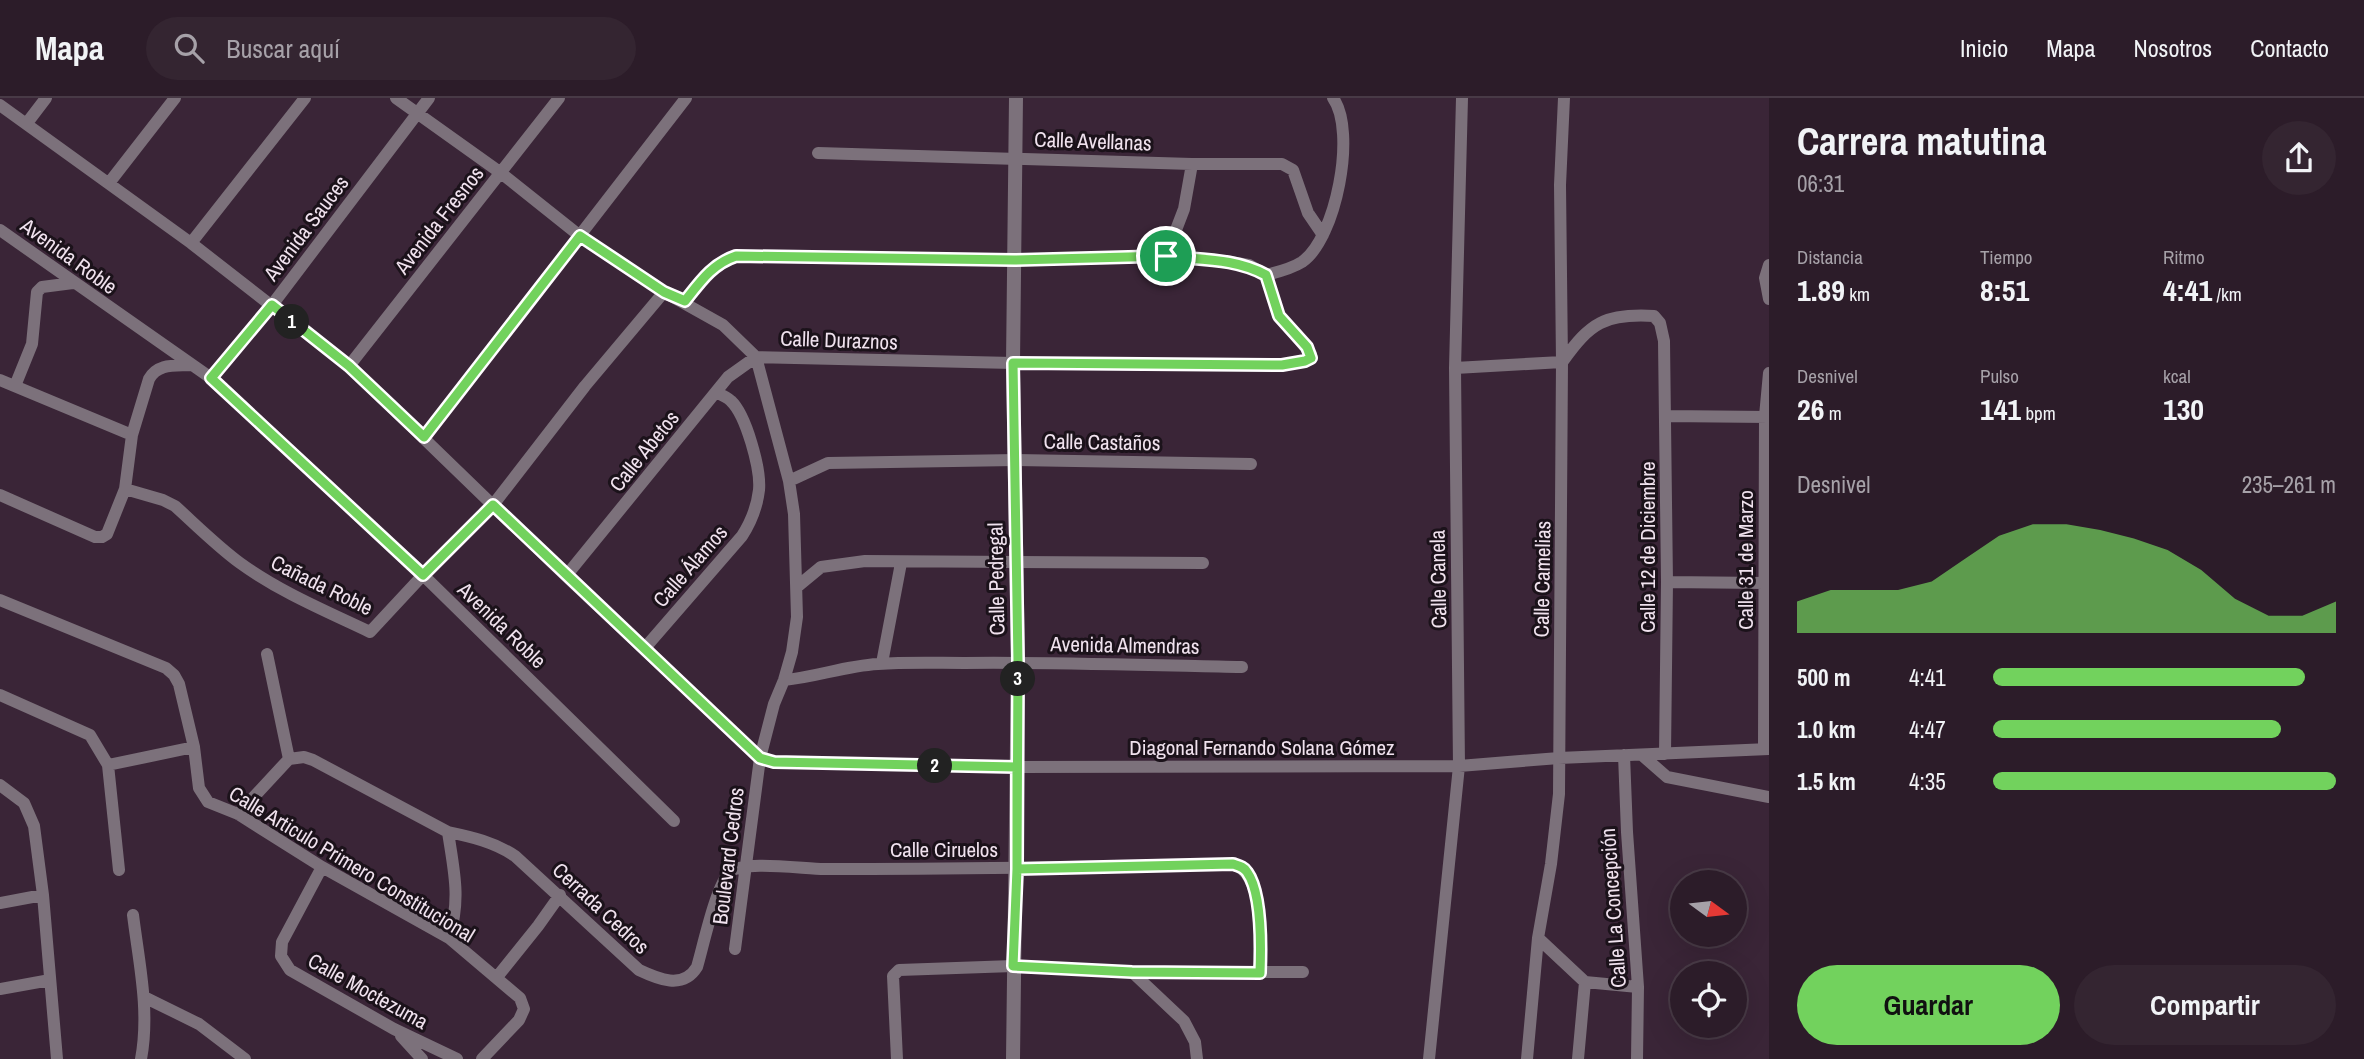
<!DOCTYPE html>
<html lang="es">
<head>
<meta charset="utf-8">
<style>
	:root { --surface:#2c1c29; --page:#342531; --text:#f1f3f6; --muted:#a6a1a8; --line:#483a46; --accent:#72d25d }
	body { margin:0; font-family:"Archivo Narrow",sans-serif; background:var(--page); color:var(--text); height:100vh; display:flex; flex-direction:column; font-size:26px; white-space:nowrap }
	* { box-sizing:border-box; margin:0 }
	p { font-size:23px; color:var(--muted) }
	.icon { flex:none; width:38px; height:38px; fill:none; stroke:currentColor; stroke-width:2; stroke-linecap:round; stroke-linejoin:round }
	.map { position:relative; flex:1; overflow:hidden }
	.panel { display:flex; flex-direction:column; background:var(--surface); width:595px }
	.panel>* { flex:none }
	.needle { width:46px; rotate:105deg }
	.tools { position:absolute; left:1670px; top:772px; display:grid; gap:14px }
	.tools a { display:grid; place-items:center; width:77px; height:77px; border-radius:50%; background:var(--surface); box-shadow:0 7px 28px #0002,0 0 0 2px var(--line); font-size:35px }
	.pin { position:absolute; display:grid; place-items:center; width:60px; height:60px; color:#fff; margin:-30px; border:4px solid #fff; border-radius:50%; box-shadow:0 2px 7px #0007 }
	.km { position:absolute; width:35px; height:35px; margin:-18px; border-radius:50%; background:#222; color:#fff; font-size:19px; line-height:35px; text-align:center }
	.round { display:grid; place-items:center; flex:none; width:74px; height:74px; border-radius:37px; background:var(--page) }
	.head { display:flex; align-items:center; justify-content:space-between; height:119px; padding:0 28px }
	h1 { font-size:38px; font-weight:700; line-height:52px }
	.metrics { display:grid; grid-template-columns:repeat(3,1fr); gap:10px; height:119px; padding:7px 28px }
	.metrics div { display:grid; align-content:center }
	.metrics b { font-size:30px; font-weight:700 }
	.metrics small { font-size:19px; font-weight:400 }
	.metrics p { font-size:19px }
	.chart { height:196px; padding:14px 28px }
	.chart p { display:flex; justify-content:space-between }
	.chart svg { width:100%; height:126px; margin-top:7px; fill:var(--accent); opacity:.7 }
	.button { display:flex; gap:14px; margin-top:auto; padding:14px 28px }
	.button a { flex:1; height:80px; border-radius:42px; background:var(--accent); color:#111; font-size:28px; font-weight:700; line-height:80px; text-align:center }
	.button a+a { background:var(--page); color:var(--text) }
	ul { padding:0 28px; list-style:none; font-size:23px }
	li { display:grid; grid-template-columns:112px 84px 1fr; align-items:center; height:52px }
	li i { height:18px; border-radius:9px; background:var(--accent) }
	header { display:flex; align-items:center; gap:42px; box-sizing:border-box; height:98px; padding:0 35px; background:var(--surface); border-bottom:2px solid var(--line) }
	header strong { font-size:33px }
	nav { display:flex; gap:38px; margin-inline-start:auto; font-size:24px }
	.search { width:490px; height:63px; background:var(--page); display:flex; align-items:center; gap:18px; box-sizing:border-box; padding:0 24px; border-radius:38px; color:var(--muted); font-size:26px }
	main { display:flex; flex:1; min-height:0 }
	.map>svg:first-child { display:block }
</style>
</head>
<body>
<header>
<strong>Mapa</strong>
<div class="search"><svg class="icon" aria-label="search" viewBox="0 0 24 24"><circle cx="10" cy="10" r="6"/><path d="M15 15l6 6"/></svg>Buscar aquí</div>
<nav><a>Inicio</a><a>Mapa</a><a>Nosotros</a><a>Contacto</a></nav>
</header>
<main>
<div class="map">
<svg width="1769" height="961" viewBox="0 0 1769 961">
	<rect width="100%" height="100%" fill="#3a2537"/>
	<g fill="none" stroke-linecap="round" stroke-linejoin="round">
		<path stroke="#7c717b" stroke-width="12" d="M396,0L501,75L580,138L664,194L723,227L756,259L1013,265L1282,267L1305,263L1311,260V256L1279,218L1266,177
			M0,7L191,145L349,268L566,478L760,660L773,664L1017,669L1459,668L1559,660L1769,651
			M27,25L46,0
			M818,55L1192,66H1282L1293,72L1308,115L1323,137
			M109,85L175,0
			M0,132L211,280L423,477L674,723
			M191,145L305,0
			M1166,158L1184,111L1192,66
			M1769,167L1765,180L1769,201
			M1266,177C1278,174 1291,171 1302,164C1336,141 1357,33 1333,0
			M685,203C700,184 712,166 736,158L1014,162L1166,158L1223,163L1249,167L1266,177
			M1563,263C1590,225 1605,215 1654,218L1660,225L1664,243L1667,484L1665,656
			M349,268L559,0
			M1455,270L1562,264
			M211,280L272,207L429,0
			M0,282L132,337
			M15,288L32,246L37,194L42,189L73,185
			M1665,318L1769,319
			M424,339L686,0
			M789,383L828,365L1016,362L1251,366
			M125,391L163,402L175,408C196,427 217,448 240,465C280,494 326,513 370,534L423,477L493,407L585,288L664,194
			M0,397L95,439H102L107,436L125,391L132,337L149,281C158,265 175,268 191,267
			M566,478L728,279L756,259
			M1667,484L1764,485
			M798,488L821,469L865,463L1203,465
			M0,502L166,570L174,577L179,586L194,649L199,690L208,704L238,716L322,769L449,840L520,900L524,911L519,922L482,961
			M644,551L742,438C751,424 757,409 759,392C761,371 746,317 731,303C727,299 722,297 717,295
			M267,556L289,661
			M882,565L901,465
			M784,582C817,579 844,568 878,566C906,564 935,565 964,565C1056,564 1149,567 1242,569
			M0,597L90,637L108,667L119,772
			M1764,650L1765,318L1769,275
			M1624,657L1627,734L1638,889L1637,961
			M1643,658L1667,679L1769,699
			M289,661L304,659L313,662L448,734C454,774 461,800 449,840
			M108,667L194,649
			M0,687L24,705L34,728L43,797L57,961
			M238,716L289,661
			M448,734C472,739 494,744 515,758L639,872C658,881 683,892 697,869C703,849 716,787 730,774C743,762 804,771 824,771C960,771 1097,769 1233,766C1265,776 1261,847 1260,875
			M322,769L282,844L281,858L290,872L394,931L457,961
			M0,805L43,797
			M133,817C139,865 150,913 141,961
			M1538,840L1585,884L1578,961
			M735,851L760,660L774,606L784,582L792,554L797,519L794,416L789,383L756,259
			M1132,874L1184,923L1195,944L1197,961
			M497,879L538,828L560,797
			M1585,884L1638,889
			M0,891L50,882
			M144,899L199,926L245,961
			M401,938L422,961
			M897,961L893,878L899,872L1013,868L1132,874H1303
			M1429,961L1459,668L1455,270L1462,0
			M1527,961L1538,840L1551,766L1559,696L1562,264L1560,87L1564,0"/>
		<path stroke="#7c717b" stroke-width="14" d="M1013,961L1018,564L1013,265L1016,0"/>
	</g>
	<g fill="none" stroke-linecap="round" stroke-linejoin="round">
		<g stroke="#fff" stroke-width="14">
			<path id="route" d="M1166,158L1014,162L736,158C712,166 700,184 685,203L664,194L580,138L424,339L349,268L272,207L211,280L423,477L493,407L760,660L774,664L1017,669V771L1013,868L1132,874L1260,875C1261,850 1262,795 1247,774C1244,769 1239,768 1233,766L1017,771L1018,564L1013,265L1282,267L1305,263L1311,260L1307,249L1279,218L1266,177C1235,160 1200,162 1166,158"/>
		</g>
		<use href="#route" stroke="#72d25d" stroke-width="9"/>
	</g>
	<g text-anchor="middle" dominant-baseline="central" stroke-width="6" stroke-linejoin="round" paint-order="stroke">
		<g font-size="21" fill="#f0e2ee" stroke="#1b121a">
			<text transform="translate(1093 43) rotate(2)">Calle Avellanas</text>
			<text transform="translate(439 122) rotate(-52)">Avenida Fresnos</text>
			<text transform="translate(306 130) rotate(-53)">Avenida Sauces</text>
			<text transform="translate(69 158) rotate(36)">Avenida Roble</text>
			<text transform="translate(839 242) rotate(2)">Calle Duraznos</text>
			<text transform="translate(1102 344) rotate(1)">Calle Castaños</text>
			<text transform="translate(644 353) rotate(-51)">Calle Abetos</text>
			<text transform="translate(1647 449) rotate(-90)">Calle 12 de Diciembre</text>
			<text transform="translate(1745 462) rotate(-90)">Calle 31 de Marzo</text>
			<text transform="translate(690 468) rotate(-49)">Calle Álamos</text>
			<text transform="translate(996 481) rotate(-91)">Calle Pedregal</text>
			<text transform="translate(1438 481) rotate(-91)">Calle Canela</text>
			<text transform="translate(1542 481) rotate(-89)">Calle Camelias</text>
			<text transform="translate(322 487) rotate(26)">Cañada Roble</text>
			<text transform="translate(502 527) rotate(44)">Avenida Roble</text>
			<text transform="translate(1125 547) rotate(1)">Avenida Almendras</text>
			<text x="1262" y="649">Diagonal Fernando Solana Gómez</text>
			<text x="944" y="751">Calle Ciruelos</text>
			<text transform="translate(728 758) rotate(-83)">Boulevard Cedros</text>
			<text transform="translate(352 766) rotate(31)">Calle Articulo Primero Constitucional</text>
			<text transform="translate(601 810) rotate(43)">Cerrada Cedros</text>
			<text transform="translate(1613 810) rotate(-94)">Calle La Concepción</text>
			<text transform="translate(368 893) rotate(29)">Calle Moctezuma</text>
		</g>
	</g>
</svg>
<div class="tools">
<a><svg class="needle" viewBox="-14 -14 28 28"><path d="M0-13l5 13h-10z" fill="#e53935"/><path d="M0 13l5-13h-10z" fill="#a6a1a8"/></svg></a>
<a><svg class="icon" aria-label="locate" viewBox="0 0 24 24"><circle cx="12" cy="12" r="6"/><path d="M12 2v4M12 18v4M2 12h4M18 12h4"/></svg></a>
</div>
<div class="pin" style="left:1166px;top:158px;background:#1e9e55"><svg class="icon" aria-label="arrive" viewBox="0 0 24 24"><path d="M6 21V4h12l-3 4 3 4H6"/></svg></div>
<b class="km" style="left:292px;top:224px">1</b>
<b class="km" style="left:935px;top:668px">2</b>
<b class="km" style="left:1018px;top:581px">3</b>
</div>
<section class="panel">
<div class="head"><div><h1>Carrera matutina</h1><p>06:31</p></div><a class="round"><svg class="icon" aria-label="share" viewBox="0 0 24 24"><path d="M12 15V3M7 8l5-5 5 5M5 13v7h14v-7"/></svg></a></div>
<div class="metrics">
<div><p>Distancia</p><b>1.89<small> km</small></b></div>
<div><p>Tiempo</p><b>8:51</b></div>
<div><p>Ritmo</p><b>4:41<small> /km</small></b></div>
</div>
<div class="metrics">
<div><p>Desnivel</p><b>26<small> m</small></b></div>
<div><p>Pulso</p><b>141<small> bpm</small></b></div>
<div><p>kcal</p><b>130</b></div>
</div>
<div class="chart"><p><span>Desnivel</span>235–261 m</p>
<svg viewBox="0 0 160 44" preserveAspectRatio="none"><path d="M0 44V33L10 29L20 29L30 29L40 26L50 18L60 10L70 6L80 6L90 8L100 11L110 15L120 22L130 32L140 38L150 38L160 33V44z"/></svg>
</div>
<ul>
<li><b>500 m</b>4:41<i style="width:91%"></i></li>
<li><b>1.0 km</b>4:47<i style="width:84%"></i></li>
<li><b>1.5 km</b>4:35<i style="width:100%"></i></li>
</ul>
<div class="button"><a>Guardar</a><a>Compartir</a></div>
</section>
</main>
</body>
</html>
